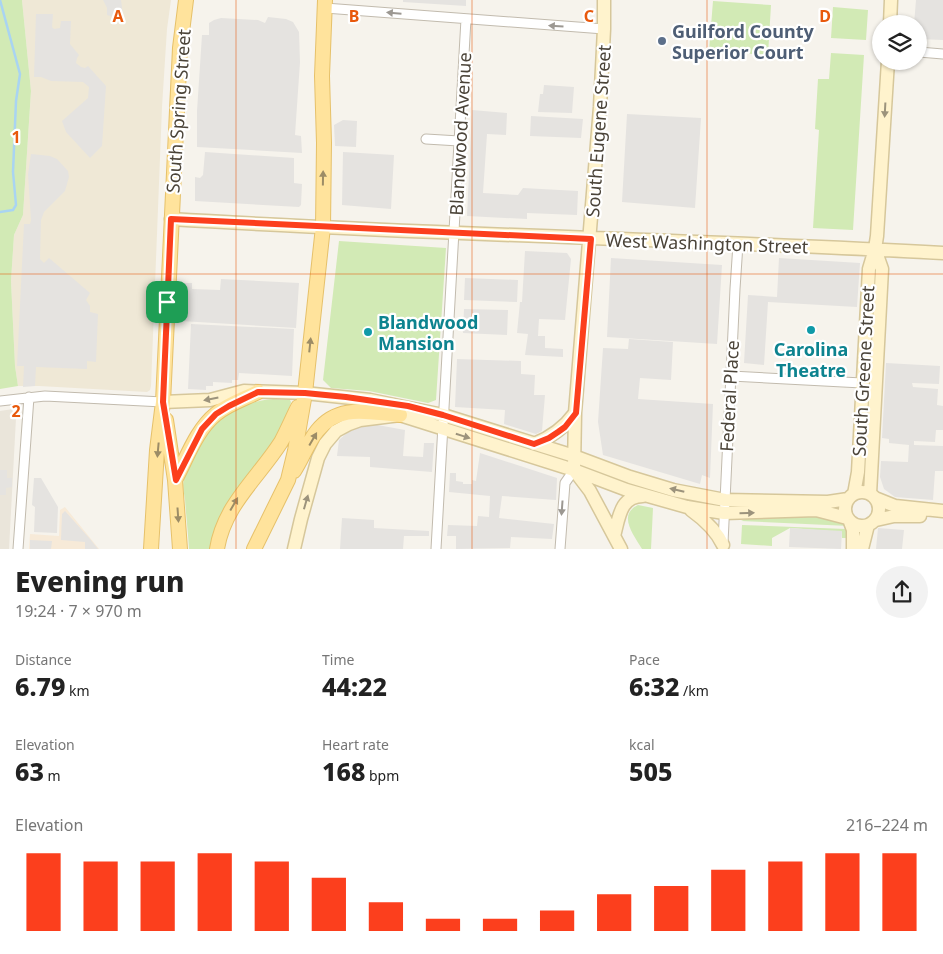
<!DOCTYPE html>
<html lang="en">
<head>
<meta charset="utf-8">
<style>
	:root { --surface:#fff; --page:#f2f2f2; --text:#222; --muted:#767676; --accent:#fc3f1d }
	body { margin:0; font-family:"Noto Sans",sans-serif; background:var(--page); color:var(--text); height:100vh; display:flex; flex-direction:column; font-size:19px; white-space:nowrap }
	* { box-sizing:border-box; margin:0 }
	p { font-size:16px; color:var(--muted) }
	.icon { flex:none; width:28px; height:28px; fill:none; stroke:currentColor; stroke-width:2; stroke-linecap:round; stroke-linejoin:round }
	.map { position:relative; height:549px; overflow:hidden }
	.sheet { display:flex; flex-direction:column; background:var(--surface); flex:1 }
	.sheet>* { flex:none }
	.fabs { position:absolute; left:872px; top:15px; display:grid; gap:10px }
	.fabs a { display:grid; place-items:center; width:55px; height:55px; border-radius:50%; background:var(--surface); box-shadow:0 1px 4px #0004; font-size:25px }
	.pin { position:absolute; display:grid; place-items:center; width:42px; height:42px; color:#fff; margin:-21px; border-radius:10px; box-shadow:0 2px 8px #0006 }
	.round { display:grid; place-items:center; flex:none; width:52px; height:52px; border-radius:26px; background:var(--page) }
	.head { display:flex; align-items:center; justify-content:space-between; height:85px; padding:0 15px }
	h1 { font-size:28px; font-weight:800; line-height:38px }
	.metrics { display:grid; grid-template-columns:repeat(3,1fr); gap:8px; height:85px; padding:5px 15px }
	.metrics div { display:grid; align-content:center }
	.metrics b { font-size:25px; font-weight:800 }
	.metrics small { font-size:14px; font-weight:400 }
	.metrics p { font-size:14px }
	.chart { height:140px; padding:10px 15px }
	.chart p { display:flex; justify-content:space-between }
	.chart svg { width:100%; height:90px; margin-top:5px; stroke:var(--accent); stroke-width:6 }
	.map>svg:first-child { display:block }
</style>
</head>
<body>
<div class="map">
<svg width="943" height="549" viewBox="0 0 943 549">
	<rect width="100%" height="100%" fill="#f6f3ec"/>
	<path fill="#eae5da" d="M13,409L16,418L9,549H0V411Z"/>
	<path fill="#f7ead8" d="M65,507L99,549H29L30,534L59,536L60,510Z"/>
	<path fill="#efe8d6" d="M22,0H171L167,29L162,107L151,386L150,390L147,392L39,386H18L15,366L11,281L14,235L23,215L31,91Z"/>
	<path fill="#d2eab5" d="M0,0H22L31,91L23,215L14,235L11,281L15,366L18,386L0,389Z
		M713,1L771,5L768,55L709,51Z
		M833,7L868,10L866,40L831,38Z
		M831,53L864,55L853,230L813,228L819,130L815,129L818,79H829Z
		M339,241L446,248L436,400L428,403L369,391L331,388L323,380Z
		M273,399L290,400L291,402L283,431L226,505L218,521L211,549H189C188,532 186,515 185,499C184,493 182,485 184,479C185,472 191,465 194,458C210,423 232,403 273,399Z
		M638,505L653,508L651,549H642C634,535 617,515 638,505Z
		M816,516L840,518L849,526L741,521L746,519Z
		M742,525L846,529L847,538H842V532L790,528L772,538V546L741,544Z"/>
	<path fill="#e5e3e0" d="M103,0H121L123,15L117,18L107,15V8Z
		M403,0H466V6L403,2Z
		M916,0H943V40L919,39V24H914Z
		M36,14H53L52,27L54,29L60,28L61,21H71L70,44L79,55L77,58L76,63L81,67L85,68L88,66L106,86L102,146L90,158L66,132L62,121L88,98L89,87L83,82L51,81L41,77H34Z
		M268,17L286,19L293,22L299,32L300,62L295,135L301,136L302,153L197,147V111L202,35H209V23L214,20L221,18L258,20L265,23Z
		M544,85L574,87L572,113L538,112L540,94H543Z
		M472,110L507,113L506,135L487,134L483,193L518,195L523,188L578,191L577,215L527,213V219L467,216Z
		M627,114L701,118L695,208L622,202Z
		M531,116L583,119L581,138L530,136Z
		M343,120L357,121L356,147L335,146L334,125Z
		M205,152L294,158V183L302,184L301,205L299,207L195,201V177L200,178L203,175Z
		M343,152L394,155L391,209L342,205Z
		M31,154L50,156L57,159L68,171L69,177L65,191L44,212L41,220L40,259L44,263L49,258L90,293L86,300L90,306V312L98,314L96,362L87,361V369L36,367L35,386L23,387L24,366H17L24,224H30L31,220L28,174Z
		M525,251L567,253L571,259L565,320L539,319L538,336H545V348L563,349V357L525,355L528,334L517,333L520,302H522Z
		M611,258L722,265L717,344L607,337Z
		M779,258L860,263L857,307L768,302L764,365L744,363L748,295L777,297Z
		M465,278L518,280L517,302L464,300Z
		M221,279L299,283L296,328L181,321L184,283H192V289L220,290Z
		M464,309L508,310L507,335L463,333Z
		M191,324L294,329L292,376L239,373L238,380H232V383L213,382V386H206V390L188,389Z
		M629,339L673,342L671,380L640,378L638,399L713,404L710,478L702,475L700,484L603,455L598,422L603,348L628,349Z
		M457,359L521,361V374L535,375L534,395H545L542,431L536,434L504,424L505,410L455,407Z
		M886,363L940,366L939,384L912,383L913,387L938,389L937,405L943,406V430H936L935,442L914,441V445L943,446V471H935L933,500L895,497L884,489L880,477L881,461L908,462L909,445L889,443V439L882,438Z
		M372,424L405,430L403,456L423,457L424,443H434L432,472L370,467V457L337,456L339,440L348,432L358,427Z
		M480,453L557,478L556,500L502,496L499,518L554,524L552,539L511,537L510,548L456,549V536H447L448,525L477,526L478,516L489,517L490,496L449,492L450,473H456V481L463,482V484H472V480L476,481Z
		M0,470H7V478H12V487L6,488V495H0Z
		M34,478H41L58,507L57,533L34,532L35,507L32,505Z
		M65,511L90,539L98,549H85V542L61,540L62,514Z
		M342,518L374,520V528L429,531V536H404L403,549H340Z
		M790,528L842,531L841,549L789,547Z
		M878,528L904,530L902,549H876Z
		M30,540L52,541L51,549H30Z"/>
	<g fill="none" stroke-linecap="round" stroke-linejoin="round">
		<path stroke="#a9d4f2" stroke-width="2.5" d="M0,212L13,210L16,205L13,172L16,101L20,74L0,0"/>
		<g stroke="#c2bbae" stroke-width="11">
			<path id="street" d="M325,8L604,29
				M919,52L943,54
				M426,139L459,141
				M731,376L862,383
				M0,401L45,396L163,402
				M723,543L735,289L738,244
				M18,549L29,397
				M436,549L466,19
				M560,549L565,483L574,470"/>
		</g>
		<g stroke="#d6c79b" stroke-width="15">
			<path id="secondary" d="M604,0V29L600,107L575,413L574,470L590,491L621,549
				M890,24L891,0
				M171,219C428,235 686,239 943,253
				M163,402L210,400L244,391L305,393L370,400L443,415L574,456L630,477L673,490L725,500L828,502L848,499
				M534,444C552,437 564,428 575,413
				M845 509a17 17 0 1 1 34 0a17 17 0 1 1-34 0Z
				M854,494L858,472L869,269L875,249L877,236L888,61
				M870,494L882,269L875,249
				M875,498L895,506L943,511
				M691,510C705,520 716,530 723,545
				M876,520L894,516H920
				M850,522L853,530V549
				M614,536C619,518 620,496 643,496
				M294,549L301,519L318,458L325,444L336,431L349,424L360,420L400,415L574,470L627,490L687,507L724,513L816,510L847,518
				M862,549L868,525"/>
		</g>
		<g stroke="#e6c16a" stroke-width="16">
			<path id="primary" d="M166,420L175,480L180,549
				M294,471C302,459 308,442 317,431C339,403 369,413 400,415
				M175,480C187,458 196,430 216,414C228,404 244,399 258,392
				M151,549L157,450L163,402L180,48L186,0
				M217,549C224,505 258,478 281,442C287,431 292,419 298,407
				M254,549L288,480L295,451L305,393L323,227L324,143L322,76L325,0"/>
		</g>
		<use href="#street" stroke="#fff" stroke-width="9"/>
		<use href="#secondary" stroke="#fff3cd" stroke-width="12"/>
		<use href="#primary" stroke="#ffe39c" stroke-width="14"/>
	</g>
	<defs><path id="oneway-solid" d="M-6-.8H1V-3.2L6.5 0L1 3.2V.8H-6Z" transform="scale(1.25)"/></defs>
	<g fill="#9c9892">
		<use href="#oneway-solid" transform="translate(394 13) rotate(-175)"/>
		<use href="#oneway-solid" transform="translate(556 26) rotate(-176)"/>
		<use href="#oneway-solid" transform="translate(562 508) rotate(94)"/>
	</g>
	<g fill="#9c937c">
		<use href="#oneway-solid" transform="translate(885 110) rotate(93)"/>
		<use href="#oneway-solid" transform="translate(211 399) rotate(169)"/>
		<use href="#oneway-solid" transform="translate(463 436) rotate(17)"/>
		<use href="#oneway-solid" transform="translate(677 490) rotate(-167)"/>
		<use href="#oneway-solid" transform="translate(306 502) rotate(-74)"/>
		<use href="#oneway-solid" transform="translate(747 513) rotate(-2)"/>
	</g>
	<g fill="#9c8c66">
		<use href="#oneway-solid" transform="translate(323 178) rotate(-89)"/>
		<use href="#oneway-solid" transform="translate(310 345) rotate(-84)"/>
		<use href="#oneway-solid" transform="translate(313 439) rotate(-60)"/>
		<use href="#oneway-solid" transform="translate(158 450) rotate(95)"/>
		<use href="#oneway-solid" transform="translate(234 504) rotate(-60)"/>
		<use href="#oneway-solid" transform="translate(178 515) rotate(86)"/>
	</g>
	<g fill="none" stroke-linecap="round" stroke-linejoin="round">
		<g stroke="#fff" stroke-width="10">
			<path id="route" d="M171,219L591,239L576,413L565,427L558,432L549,438L534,444L443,415L408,406L346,397L305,393L258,392L229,406L216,414L202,429L176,480L163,402Z"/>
		</g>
		<use href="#route" stroke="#fc3f1d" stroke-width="6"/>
	</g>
	<path fill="none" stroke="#e8590c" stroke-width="1" stroke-opacity="0.55" d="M236,0V549M472,0V549M707,0V549M0,274H943"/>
	<circle fill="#5c6f8a" stroke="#fff" stroke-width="2" cx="662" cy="41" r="5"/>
	<g fill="#0f9aa8" stroke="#fff" stroke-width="2">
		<circle cx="811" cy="330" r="5"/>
		<circle cx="368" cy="332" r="5"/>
	</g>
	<g text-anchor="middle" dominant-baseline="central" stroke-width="4.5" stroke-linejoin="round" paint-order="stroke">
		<g font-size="18" font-weight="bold" fill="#4e5e75" stroke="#fff" text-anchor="start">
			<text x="672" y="31">Guilford County<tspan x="672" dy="21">Superior Court</tspan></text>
		</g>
		<g font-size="18" fill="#4b4439" stroke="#fff">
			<text transform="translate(178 111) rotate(-86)">South Spring Street</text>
			<text transform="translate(598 131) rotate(-86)">South Eugene Street</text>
			<text transform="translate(460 134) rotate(-87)">Blandwood Avenue</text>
			<text transform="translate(707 243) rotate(2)">West Washington Street</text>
			<text transform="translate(863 371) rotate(-87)">South Greene Street</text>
			<text transform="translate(729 396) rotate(-87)">Federal Place</text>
		</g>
		<g font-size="18" font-weight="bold" fill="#0d838f" stroke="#fff" text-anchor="start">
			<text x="378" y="322">Blandwood<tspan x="378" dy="21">Mansion</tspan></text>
			<text x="811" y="349" text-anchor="middle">Carolina<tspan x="811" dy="21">Theatre</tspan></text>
		</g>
	</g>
	<g font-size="16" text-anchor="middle" font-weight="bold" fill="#e8590c" stroke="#fff" stroke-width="4.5" stroke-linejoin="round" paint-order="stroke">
		<text x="118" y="22">A</text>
		<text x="354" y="22">B</text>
		<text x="589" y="22">C</text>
		<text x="825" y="22">D</text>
		<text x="16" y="143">1</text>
		<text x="16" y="417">2</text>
	</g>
</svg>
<div class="fabs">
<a><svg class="icon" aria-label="layers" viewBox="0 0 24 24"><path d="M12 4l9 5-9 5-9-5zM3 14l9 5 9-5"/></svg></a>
</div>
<div class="pin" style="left:167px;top:302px;background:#1e9e55"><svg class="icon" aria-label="arrive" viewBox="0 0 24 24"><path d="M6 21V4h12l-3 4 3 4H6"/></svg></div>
</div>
<section class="sheet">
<div class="head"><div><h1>Evening run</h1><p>19:24 · 7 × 970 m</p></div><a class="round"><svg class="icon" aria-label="share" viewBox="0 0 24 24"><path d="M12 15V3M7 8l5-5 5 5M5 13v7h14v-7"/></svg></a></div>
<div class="metrics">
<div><p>Distance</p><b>6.79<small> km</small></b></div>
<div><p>Time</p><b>44:22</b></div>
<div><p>Pace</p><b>6:32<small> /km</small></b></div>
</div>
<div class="metrics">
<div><p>Elevation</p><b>63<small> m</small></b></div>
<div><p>Heart rate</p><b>168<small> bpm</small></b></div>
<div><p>kcal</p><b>505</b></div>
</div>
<div class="chart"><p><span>Elevation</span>216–224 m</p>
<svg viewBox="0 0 160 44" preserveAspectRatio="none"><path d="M5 44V6M15 44V10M25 44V10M35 44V6M45 44V10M55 44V18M65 44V30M75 44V38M85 44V38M95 44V34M105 44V26M115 44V22M125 44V14M135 44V10M145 44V6M155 44V6"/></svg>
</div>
</section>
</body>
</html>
